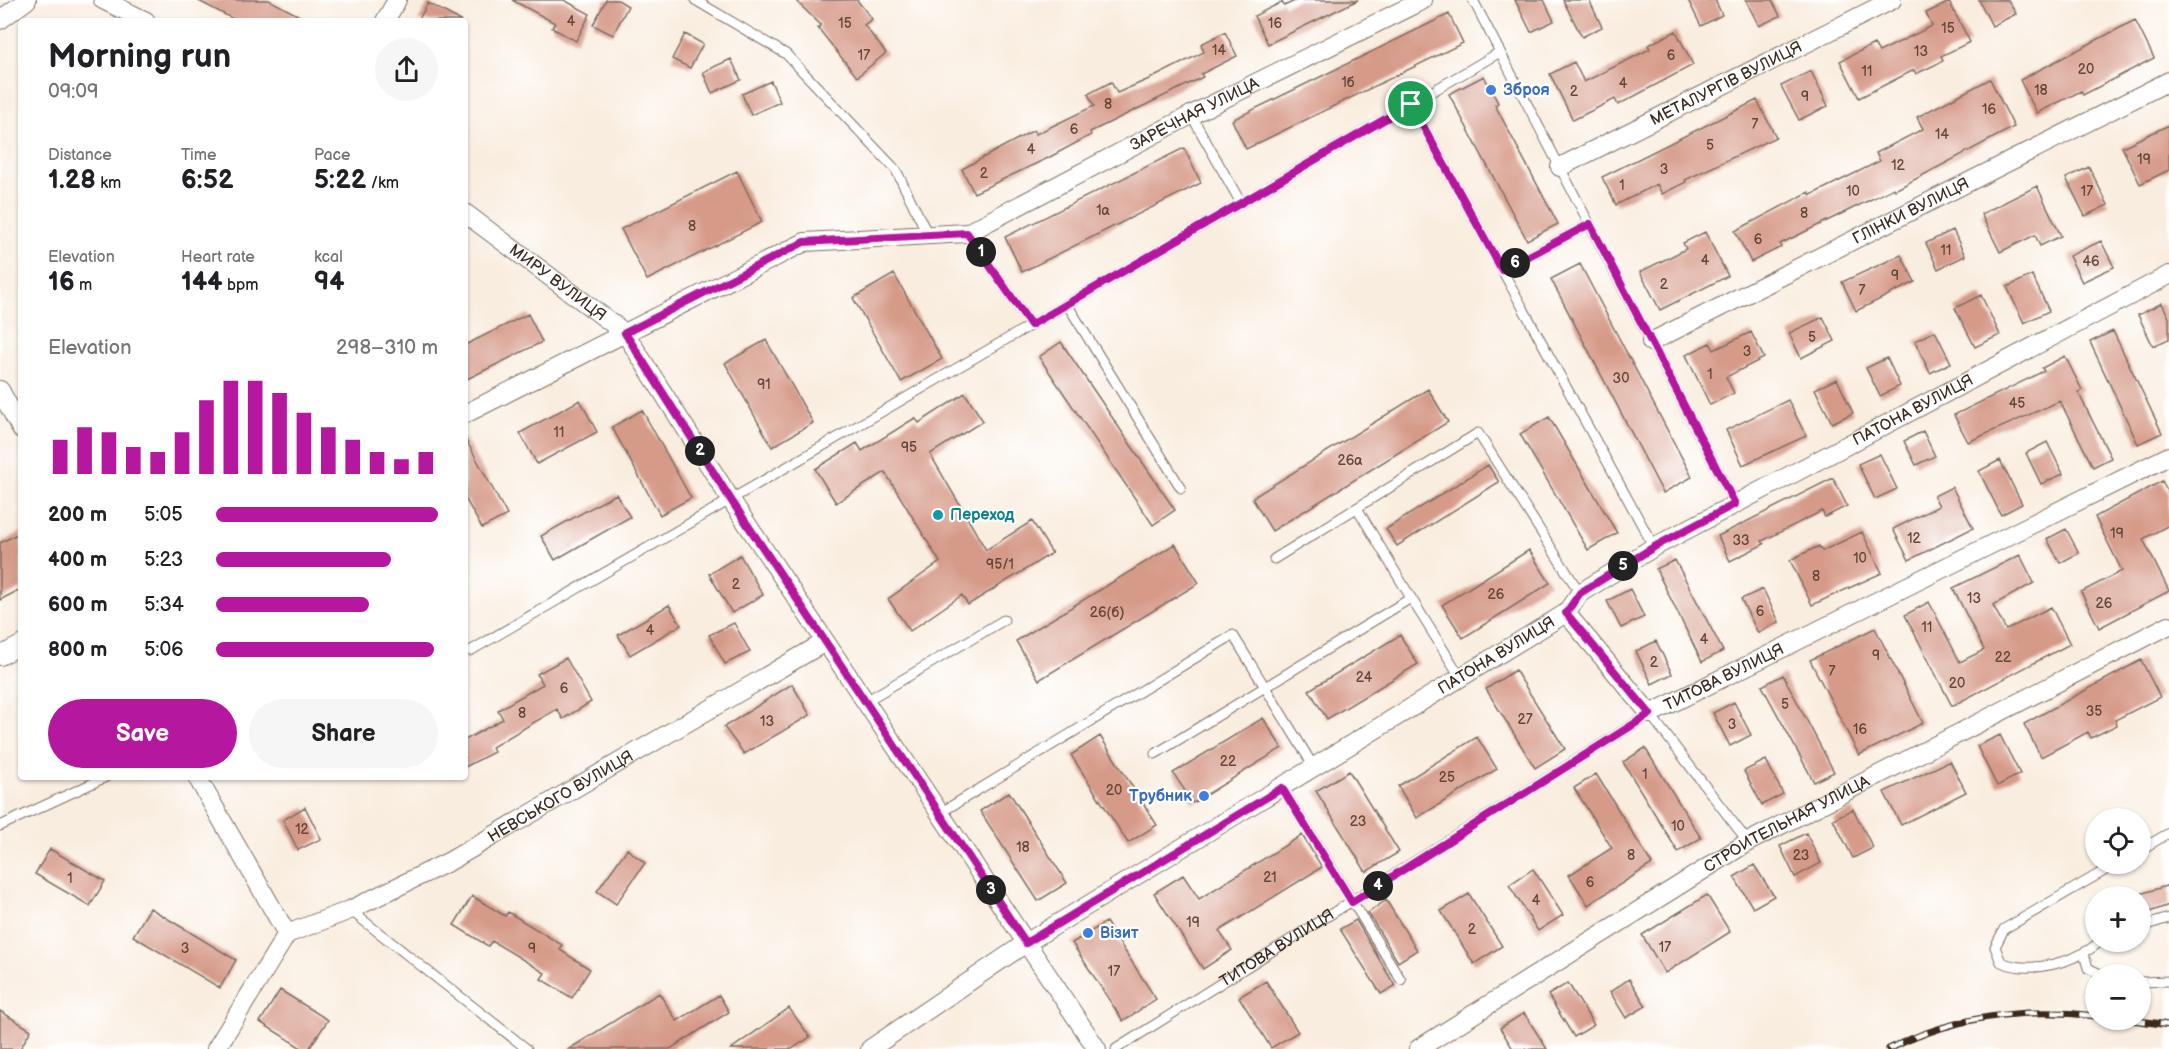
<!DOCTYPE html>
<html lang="en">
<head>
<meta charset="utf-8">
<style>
	:root { --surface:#fff; --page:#f6f6f6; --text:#202124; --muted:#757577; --accent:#b5179e }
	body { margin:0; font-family:"Balsamiq Sans",sans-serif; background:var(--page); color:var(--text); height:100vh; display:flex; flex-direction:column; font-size:22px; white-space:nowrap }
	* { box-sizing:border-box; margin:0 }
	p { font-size:20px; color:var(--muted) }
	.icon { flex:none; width:33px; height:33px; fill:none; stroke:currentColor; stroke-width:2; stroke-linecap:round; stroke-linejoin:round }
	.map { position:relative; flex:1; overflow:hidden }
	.drawer { position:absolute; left:18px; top:18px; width:450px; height:762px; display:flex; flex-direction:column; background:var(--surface); border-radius:6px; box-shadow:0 2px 4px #0004 }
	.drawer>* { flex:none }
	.controls { position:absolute; left:2085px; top:808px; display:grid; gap:12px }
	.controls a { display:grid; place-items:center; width:66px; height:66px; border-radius:50%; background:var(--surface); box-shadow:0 2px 4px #0004; font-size:30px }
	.pin { position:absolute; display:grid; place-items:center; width:51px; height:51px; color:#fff; margin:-26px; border:3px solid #fff; border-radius:50%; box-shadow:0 2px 6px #0007 }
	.km { position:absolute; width:30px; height:30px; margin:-15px; border-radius:50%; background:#222; color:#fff; font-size:16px; line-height:30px; text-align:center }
	.round { display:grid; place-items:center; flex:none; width:63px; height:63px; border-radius:32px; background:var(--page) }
	.headline { display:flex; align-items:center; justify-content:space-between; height:102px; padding:0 30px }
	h1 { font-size:33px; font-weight:700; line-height:45px }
	.metrics { display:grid; grid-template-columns:repeat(3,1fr); gap:9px; height:102px; padding:6px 30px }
	.metrics div { display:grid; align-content:center }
	.metrics b { font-size:26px; font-weight:700 }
	.metrics small { font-size:16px; font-weight:400 }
	.metrics p { font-size:16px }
	.chart { height:168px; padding:12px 30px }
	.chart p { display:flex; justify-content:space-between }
	.chart svg { width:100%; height:108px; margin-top:6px; stroke:var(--accent); stroke-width:6 }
	.action { display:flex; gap:12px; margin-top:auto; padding:12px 30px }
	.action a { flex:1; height:69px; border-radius:36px; background:var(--accent); color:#fff; font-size:24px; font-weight:700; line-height:69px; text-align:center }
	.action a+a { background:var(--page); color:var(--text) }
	ul { padding:0 30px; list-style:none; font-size:20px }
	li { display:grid; grid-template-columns:96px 72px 1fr; align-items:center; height:45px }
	li i { height:15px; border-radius:8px; background:var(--accent) }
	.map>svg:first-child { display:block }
</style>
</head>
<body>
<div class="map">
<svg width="2169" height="1049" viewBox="0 0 2169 1049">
	<rect width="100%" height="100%" fill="#fff"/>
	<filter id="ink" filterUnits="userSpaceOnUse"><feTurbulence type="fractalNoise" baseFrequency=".0167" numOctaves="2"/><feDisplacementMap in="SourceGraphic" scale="12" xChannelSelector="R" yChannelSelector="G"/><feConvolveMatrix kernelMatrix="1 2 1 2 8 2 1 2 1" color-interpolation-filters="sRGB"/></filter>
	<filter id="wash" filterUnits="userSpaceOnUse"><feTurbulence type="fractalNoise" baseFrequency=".008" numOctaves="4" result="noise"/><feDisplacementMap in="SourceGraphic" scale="24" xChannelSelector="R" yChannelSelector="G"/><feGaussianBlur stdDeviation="1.35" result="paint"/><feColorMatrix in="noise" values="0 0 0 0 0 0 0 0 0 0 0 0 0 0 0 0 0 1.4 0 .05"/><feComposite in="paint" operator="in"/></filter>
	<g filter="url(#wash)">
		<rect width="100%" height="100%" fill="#f9eddf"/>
		<g id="blocks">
			<path fill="#d69a88" d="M197,0H269L309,21H237Z
				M512,0H564L590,14L576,41L552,28L555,23Z
				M606,0H618L628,6L613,35L593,25Z
				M795,0H857L872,19L864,25L886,53L857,77L818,28L821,25Z
				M1297,0H1358L1268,44L1254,16L1282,2L1284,6Z
				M1515,0H1544L1554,21L1531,32Z
				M1563,0H1589L1602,27L1582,37Z
				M1688,0H1715L1722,15L1701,26Z
				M1746,0H1772L1780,16L1759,26Z
				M1979,0H2008L2016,14L1992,26Z
				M1949,2L1970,42L1941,56L1943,61L1916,74L1914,70L1859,98L1840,61L1874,44L1879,52L1932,26L1926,13Z
				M428,3L461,21H418Z
				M1449,14L1463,43L1246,149L1232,120Z
				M2135,20L2154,58L2083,95L2081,91L2037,113L2020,80Z
				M1676,31L1693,65L1618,105L1615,99L1573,120L1550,74L1574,62L1584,82L1650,49L1648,45Z
				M1225,32L1237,56L1201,74L1203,77L1090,132L1091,135L1048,158L974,193L962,169L1034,130L1036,134L1094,106L1088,94L1111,82L1117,93L1156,76L1204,52L1201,44Z
				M685,34L703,44L690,68L672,59Z
				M731,59L741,80L712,93L703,72Z
				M1811,71L1828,106L1799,120L1781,86Z
				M1484,76L1498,103L1495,105L1558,224L1527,240L1449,94Z
				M1990,79L2014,127L1895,190L1894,188L1780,244L1781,247L1751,262L1735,231L1809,192L1811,195L1880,161L1876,153L1923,129L1917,117Z
				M771,81L780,102L751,115L742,94Z
				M1757,100L1776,137L1685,180L1686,182L1662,194L1657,184L1616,205L1602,177Z
				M2169,125V170L2140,184L2122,147Z
				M1184,148L1201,183L1022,272L1005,237Z
				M2089,167L2108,205L2085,216L2066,178Z
				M737,171L762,222L647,280L621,229Z
				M2037,186L2061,236L2040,246L2035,235L2000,252L1981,214Z
				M1953,230L1965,256L1938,269L1926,243Z
				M1705,232L1728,276L1660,310L1640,272L1686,249L1683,243Z
				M2101,241L2114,267L2082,282L2069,256Z
				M1901,255L1915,282L1856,311L1842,282Z
				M1580,264L1692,477L1663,493L1551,279Z
				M894,274L942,359L901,382L853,298Z
				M2032,275L2049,311L2024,323L2007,287Z
				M1981,295L2000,335L1975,347L1955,308Z
				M2162,303L2169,318V339L2153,346L2138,315Z
				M528,314L542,342L465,380V345Z
				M1823,317L1835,341L1801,358L1789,333Z
				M1935,331L1951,363L1930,373L1915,341Z
				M2113,331L2162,433L2138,444L2090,342Z
				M1751,332L1764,358L1726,377L1734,393L1710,405L1686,355L1710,343L1714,350Z
				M766,340L813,423L772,447L725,363Z
				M1061,342L1175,510L1153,525L1039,357Z
				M2065,356L2082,390L2078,392L2111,458L2093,467L2060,401L1968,442L1954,415L2044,371L2042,368Z
				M1887,358L1900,386L1880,396L1866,368Z
				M1837,379L1853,413L1832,423L1815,389Z
				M1428,389L1448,422L1272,531L1252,498Z
				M965,393L983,421L930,454L986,550L1032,521L1052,553L968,605L962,595L910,631L888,599L940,562L885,472L836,503L815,469L857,443L862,451L915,418L919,423Z
				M580,400L597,432L537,464L520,433Z
				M1788,400L1806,436L1743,465L1726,430Z
				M642,410L691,498L660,515L612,427Z
				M1549,417L1617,533L1588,550L1520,434Z
				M1923,431L1935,456L1916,465L1904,441Z
				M465,438L507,515L482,528L465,498Z
				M2047,442L2063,474L2041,484L2026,453Z
				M1880,454L1897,489L1875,499L1858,464Z
				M2000,460L2022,504L2001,515L1979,471Z
				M1488,465L1499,482L1397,546L1386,529Z
				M1833,478L1847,506L1825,517L1822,511L1762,541L1764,544L1730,561L1718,536Z
				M2162,481L2169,494V525L2143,539L2169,591L2099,628L2081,592L2122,571L2095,517Z
				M1952,487L1973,528L1909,560L1893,529L1939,506L1934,496Z
				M616,494L630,517L555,560L541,536Z
				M2066,529L2079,553L2060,563L2047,539Z
				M21,532V589L0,600V543Z
				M1862,532L1882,573L1812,605L1790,560L1819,546L1822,551Z
				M1175,544L1199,583L1039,680L1016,641Z
				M1529,550L1550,583L1463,638L1442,605Z
				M740,555L763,595L732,613L709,574Z
				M2020,555L2034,583L1993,605L2006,630L2051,607L2070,644L1952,706L1905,615L1929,602L1960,662L1984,650L1953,588Z
				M1675,560L1723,651L1702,662L1656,569Z
				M1630,589L1644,617L1621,628L1607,601Z
				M1763,589L1779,622L1758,633L1741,599Z
				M669,605L681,625L630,655L618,635Z
				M734,623L750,652L725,664L709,635Z
				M1875,628L1923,723L1859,755L1810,660Z
				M1400,635L1418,664L1327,719L1309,690Z
				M1656,641L1672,674L1652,684L1636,651Z
				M566,658L591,702L563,719L557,709L492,747L494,752L465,767V740L503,719L498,710L543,684L537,674Z
				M2141,660L2160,697L2115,720L2117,725L2091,738L2088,732L2041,757L2024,724Z
				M1515,670L1565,749L1535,768L1486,689Z
				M1783,675L1834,772L1814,782L1762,686Z
				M792,684L810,715L744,754L724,727Z
				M1734,702L1751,735L1730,746L1713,713Z
				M1263,718L1282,748L1193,803L1173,773Z
				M2000,735L2020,774L1997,786L1977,746Z
				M1100,736L1157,825L1128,843L1071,755Z
				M1477,737L1497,769L1417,818L1398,786Z
				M1645,748L1701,838L1678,852L1623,762Z
				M1766,760L1783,794L1762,805L1744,771Z
				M1950,761L1966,792L1901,825L1884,792Z
				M1349,771L1399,852L1366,872L1316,791Z
				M1596,774L1652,864L1588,905L1569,875L1612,848L1574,788Z
				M1009,792L1067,883L1038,901L980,811Z
				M305,807L321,839L298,850L283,820Z
				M1853,809L1873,848L1853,858L1833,819Z
				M1806,833L1821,863L1795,877L1780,846Z
				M1302,835L1322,867L1219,931L1232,950L1203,969L1154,893L1183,875L1199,899Z
				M50,849L105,881L90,906L35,874Z
				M627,849L645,863L616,904L597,891Z
				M1754,865L1774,896L1753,908L1734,877Z
				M1533,869L1563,915L1538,931L1509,885Z
				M2169,885V905L2147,913L2140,894Z
				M1469,894L1502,946L1474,964L1441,911Z
				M1707,895L1730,932L1665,973L1642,935Z
				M472,896L505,916L508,912L562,945L560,950L590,969L572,998L541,979L545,973L492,941L488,946L454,925Z
				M1386,900L1417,950L1398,962L1368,913Z
				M150,908L236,960L220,988L133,936Z
				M1356,920L1395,986L1381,994L1340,929Z
				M1106,922L1156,999L1123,1021L1072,943Z
				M1629,979L1646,1006L1626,1018L1610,992Z
				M1266,981L1298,1032L1271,1048L1239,997Z
				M1568,983L1594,1025L1574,1037L1548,995Z
				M280,990L328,1020L309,1049H303L260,1022Z
				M659,993L677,1021L719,995L729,1012L670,1049H569Z
				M789,1008L810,1037L792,1049H731Z
				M0,1011L31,1030L20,1049H0Z
				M1524,1013L1547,1049H1513L1500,1028Z"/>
		</g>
	</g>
	<g filter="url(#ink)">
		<use href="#blocks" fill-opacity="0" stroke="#7e6e62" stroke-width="1.5"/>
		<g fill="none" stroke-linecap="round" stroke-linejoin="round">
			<g stroke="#7e6e62" stroke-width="11">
				<g id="service">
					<path d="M695,0L786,54L896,170L928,235"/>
					<path d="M1473,0L1735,504"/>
					<path d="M1411,104L1654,547"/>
					<path d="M1241,203L1500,52"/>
					<path d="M1502,270L1590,224"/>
					<path d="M1067,304L1181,488"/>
					<path d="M1031,325L1241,203L1191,115"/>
					<path d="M1274,559L1478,433L1580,593"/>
					<path d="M1411,598L1461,678"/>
					<path d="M470,651L1031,325L967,233"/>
					<path d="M866,701L1004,620"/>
					<path d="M1155,754L1411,598L1357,508"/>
					<path d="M1282,788L1401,980"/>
					<path d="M940,813L1233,635L1314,767"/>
					<path d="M0,826L106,777"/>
					<path d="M2140,850L2169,833"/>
					<path d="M350,910L527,1049"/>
					<path d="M2140,927L2169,918"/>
					<path d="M2100,942C2075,962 2032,975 2001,962L1995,947L2004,929L2116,864"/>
					<path d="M2084,954L2088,968L2102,975"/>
					<path d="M2140,982L2169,981"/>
					<path id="s1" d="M1116,1049L1650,714L1748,842"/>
				</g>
			</g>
			<g stroke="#7e6e62" stroke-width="20">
				<g id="minor">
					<path d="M103,0L146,21"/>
					<path d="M0,20L27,0"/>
					<path d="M385,21L397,0"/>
					<path id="s2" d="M1560,167L1892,0"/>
					<path id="s3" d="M465,213L625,333L731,500L1097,1049"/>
					<path id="s4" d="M1651,342L2169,81"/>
					<path d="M0,390L21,429"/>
					<path id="s5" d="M465,414L805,242L967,233L1191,115L1423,0"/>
					<path id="s6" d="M1566,613L1650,714L2169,456"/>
					<path d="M0,656L21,645"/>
					<path d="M197,777L287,934"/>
					<path id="s7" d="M216,1049L287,934L350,910L450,861L825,642"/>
					<path id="s8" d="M870,1049L1026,943L1566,613L1580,593L1654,547L2169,275"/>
					<path id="s9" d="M1418,1049L1748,842L2169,625"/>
				</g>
			</g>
			<use href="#service" stroke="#fff" stroke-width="9"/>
			<use href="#minor" stroke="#fff" stroke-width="18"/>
			<g stroke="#3b2a1e" stroke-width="7">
				<path id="rail" d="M2132,1020L2169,1025
					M1889,1049C1955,1016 2023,1007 2096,1016"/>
			</g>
			<use href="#rail" stroke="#fff" stroke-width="4.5" stroke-dasharray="14" stroke-linecap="butt"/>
		</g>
	</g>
	<g fill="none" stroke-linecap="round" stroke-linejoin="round" filter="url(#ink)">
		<g stroke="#fff" stroke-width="12">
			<path id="route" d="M1411,104L1502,270L1590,224L1735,504L1654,547L1580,593L1566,613L1650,714L1352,902L1282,788L1026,943L731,500L625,333L804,242L967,233L1031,325Z"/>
		</g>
		<use href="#route" stroke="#b5179e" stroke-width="8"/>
	</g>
	<g fill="#3f7fe0" stroke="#fff" stroke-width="2">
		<circle cx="1491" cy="90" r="6"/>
		<circle cx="1204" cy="796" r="6"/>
		<circle cx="1088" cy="933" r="6"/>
	</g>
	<circle fill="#0f9aa8" stroke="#fff" stroke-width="2" cx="938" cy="515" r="6"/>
	<g text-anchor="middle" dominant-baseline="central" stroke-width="4.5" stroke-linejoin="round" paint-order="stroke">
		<g font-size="14" fill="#624638">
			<text x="571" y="21">4</text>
			<text x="845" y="23">15</text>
			<text x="1275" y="23">16</text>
			<text x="1948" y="28">15</text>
			<text x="1219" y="50">14</text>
			<text x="1921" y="51">13</text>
			<text x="864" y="55">17</text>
			<text x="1671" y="55">6</text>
			<text x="2086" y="69">20</text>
			<text x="1867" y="71">11</text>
			<text x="1348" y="82">1б</text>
			<text x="1623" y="83">4</text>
			<text x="2041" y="90">18</text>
			<text x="1574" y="91">2</text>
			<text x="1805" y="96">9</text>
			<text x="1108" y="104">8</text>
			<text x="1989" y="109">16</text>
			<text x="1755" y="124">7</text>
			<text x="1074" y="129">6</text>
			<text x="1942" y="134">14</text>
			<text x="1710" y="145">5</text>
			<text x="1031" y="149">4</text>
			<text x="2144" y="159">19</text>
			<text x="1898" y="165">12</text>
			<text x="1664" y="169">3</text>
			<text x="984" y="173">2</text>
			<text x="1622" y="185">1</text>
			<text x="1853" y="191">10</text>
			<text x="2087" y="191">17</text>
			<text x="1103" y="210">1а</text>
			<text x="1804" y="213">8</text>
			<text x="692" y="226">8</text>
			<text x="1758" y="239">6</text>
			<text x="1946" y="250">11</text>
			<text x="1705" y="260">4</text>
			<text x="2091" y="261">46</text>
			<text x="1895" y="275">9</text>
			<text x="1664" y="284">2</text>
			<text x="1862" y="290">7</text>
			<text x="1812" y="337">5</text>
			<text x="1747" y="351">3</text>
			<text x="1710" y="374">1</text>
			<text x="1621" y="378">30</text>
			<text x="764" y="384">91</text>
			<text x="2017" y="403">45</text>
			<text x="559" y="432">11</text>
			<text x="909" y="447">95</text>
			<text x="1350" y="460">26а</text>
			<text x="2117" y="533">19</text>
			<text x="1914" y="538">12</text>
			<text x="1741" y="540">33</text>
			<text x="1860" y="558">10</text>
			<text x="1000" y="564">95/1</text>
			<text x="1816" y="576">8</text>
			<text x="736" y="584">2</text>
			<text x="1496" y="594">26</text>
			<text x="1974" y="598">13</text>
			<text x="2104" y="603">26</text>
			<text x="1760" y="611">6</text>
			<text x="1107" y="612">26(б)</text>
			<text x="1927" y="627">11</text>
			<text x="650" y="630">4</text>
			<text x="1704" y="639">4</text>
			<text x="1876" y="655">9</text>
			<text x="2003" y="657">22</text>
			<text x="1654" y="662">2</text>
			<text x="1832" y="671">7</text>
			<text x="1364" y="677">24</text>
			<text x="1957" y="683">20</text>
			<text x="564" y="688">6</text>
			<text x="1785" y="704">5</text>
			<text x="2094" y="711">35</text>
			<text x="522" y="713">8</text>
			<text x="1525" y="719">27</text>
			<text x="767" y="721">13</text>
			<text x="1732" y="724">3</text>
			<text x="1860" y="729">16</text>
			<text x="1228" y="761">22</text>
			<text x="1645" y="774">1</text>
			<text x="1447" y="777">25</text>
			<text x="1114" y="790">20</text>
			<text x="1358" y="821">23</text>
			<text x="1678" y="826">10</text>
			<text x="302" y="829">12</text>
			<text x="1023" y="847">18</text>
			<text x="1631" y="855">8</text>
			<text x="1801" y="855">23</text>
			<text x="1270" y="877">21</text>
			<text x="70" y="878">1</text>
			<text x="1590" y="882">6</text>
			<text x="1536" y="900">4</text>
			<text x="1193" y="922">19</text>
			<text x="1472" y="929">2</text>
			<text x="1665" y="947">17</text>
			<text x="185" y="948">3</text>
			<text x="532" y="948">9</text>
			<text x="1114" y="971">17</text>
		</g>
		<g font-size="16" fill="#3b2a1e" stroke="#fff">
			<text stroke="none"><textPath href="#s2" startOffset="186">МЕТАЛУРГІВ ВУЛИЦЯ</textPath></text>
			<text stroke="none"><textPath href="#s5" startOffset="800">ЗАРЕЧНАЯ УЛИЦА</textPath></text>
			<text stroke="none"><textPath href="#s4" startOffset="291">ГЛІНКИ ВУЛИЦЯ</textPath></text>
			<text stroke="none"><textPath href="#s3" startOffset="116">МИРУ ВУЛИЦЯ</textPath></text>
			<text stroke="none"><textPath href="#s8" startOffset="1226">ПАТОНА ВУЛИЦЯ</textPath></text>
			<text stroke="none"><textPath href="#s8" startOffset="740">ПАТОНА ВУЛИЦЯ</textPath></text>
			<text stroke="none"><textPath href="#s6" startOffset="214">ТИТОВА ВУЛИЦЯ</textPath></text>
			<text stroke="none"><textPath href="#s7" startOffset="442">НЕВСЬКОГО ВУЛИЦЯ</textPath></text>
			<text stroke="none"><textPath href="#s9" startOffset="432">СТРОИТЕЛЬНАЯ УЛИЦА</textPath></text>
			<text stroke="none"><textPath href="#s1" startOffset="190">ТИТОВА ВУЛИЦЯ</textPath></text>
		</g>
		<g font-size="16" font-weight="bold" fill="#366cbe" stroke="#fff" text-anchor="start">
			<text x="1503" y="90">Зброя</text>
			<text x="1192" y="796" text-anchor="end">Трубник</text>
			<text x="1100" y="933">Візит</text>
		</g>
		<g font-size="16" font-weight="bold" fill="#0d838f" stroke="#fff" text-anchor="start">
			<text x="950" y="515">Переход</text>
		</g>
	</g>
</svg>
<div class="controls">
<a><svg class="icon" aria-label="locate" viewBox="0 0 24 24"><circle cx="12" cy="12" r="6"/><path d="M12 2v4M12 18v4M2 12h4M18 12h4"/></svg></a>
<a>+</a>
<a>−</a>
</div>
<div class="pin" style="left:1411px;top:104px;background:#1e9e55"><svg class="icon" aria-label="arrive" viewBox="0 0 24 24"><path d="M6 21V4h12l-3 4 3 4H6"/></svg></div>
<b class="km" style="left:981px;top:252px">1</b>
<b class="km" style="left:700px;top:451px">2</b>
<b class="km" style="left:991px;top:890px">3</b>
<b class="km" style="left:1378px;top:886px">4</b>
<b class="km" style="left:1623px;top:566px">5</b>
<b class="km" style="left:1515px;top:263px">6</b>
<section class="drawer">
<div class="headline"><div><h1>Morning run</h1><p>09:09</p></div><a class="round"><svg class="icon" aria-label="share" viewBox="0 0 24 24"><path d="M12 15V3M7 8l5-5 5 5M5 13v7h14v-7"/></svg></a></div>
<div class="metrics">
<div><p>Distance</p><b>1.28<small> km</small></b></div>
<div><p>Time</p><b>6:52</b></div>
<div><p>Pace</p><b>5:22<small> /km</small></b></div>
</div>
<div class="metrics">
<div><p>Elevation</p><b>16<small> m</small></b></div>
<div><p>Heart rate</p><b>144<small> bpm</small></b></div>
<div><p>kcal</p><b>94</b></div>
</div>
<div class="chart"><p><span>Elevation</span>298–310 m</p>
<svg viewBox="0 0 160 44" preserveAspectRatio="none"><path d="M5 44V30M15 44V25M25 44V27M35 44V33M45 44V35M55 44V27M65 44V14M75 44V6M85 44V6M95 44V11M105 44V19M115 44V25M125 44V30M135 44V35M145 44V38M155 44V35"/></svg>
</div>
<ul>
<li><b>200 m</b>5:05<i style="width:100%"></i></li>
<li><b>400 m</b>5:23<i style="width:79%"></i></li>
<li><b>600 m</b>5:34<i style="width:69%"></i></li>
<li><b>800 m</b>5:06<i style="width:98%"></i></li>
</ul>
<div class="action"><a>Save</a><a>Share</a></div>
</section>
</div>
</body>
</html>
